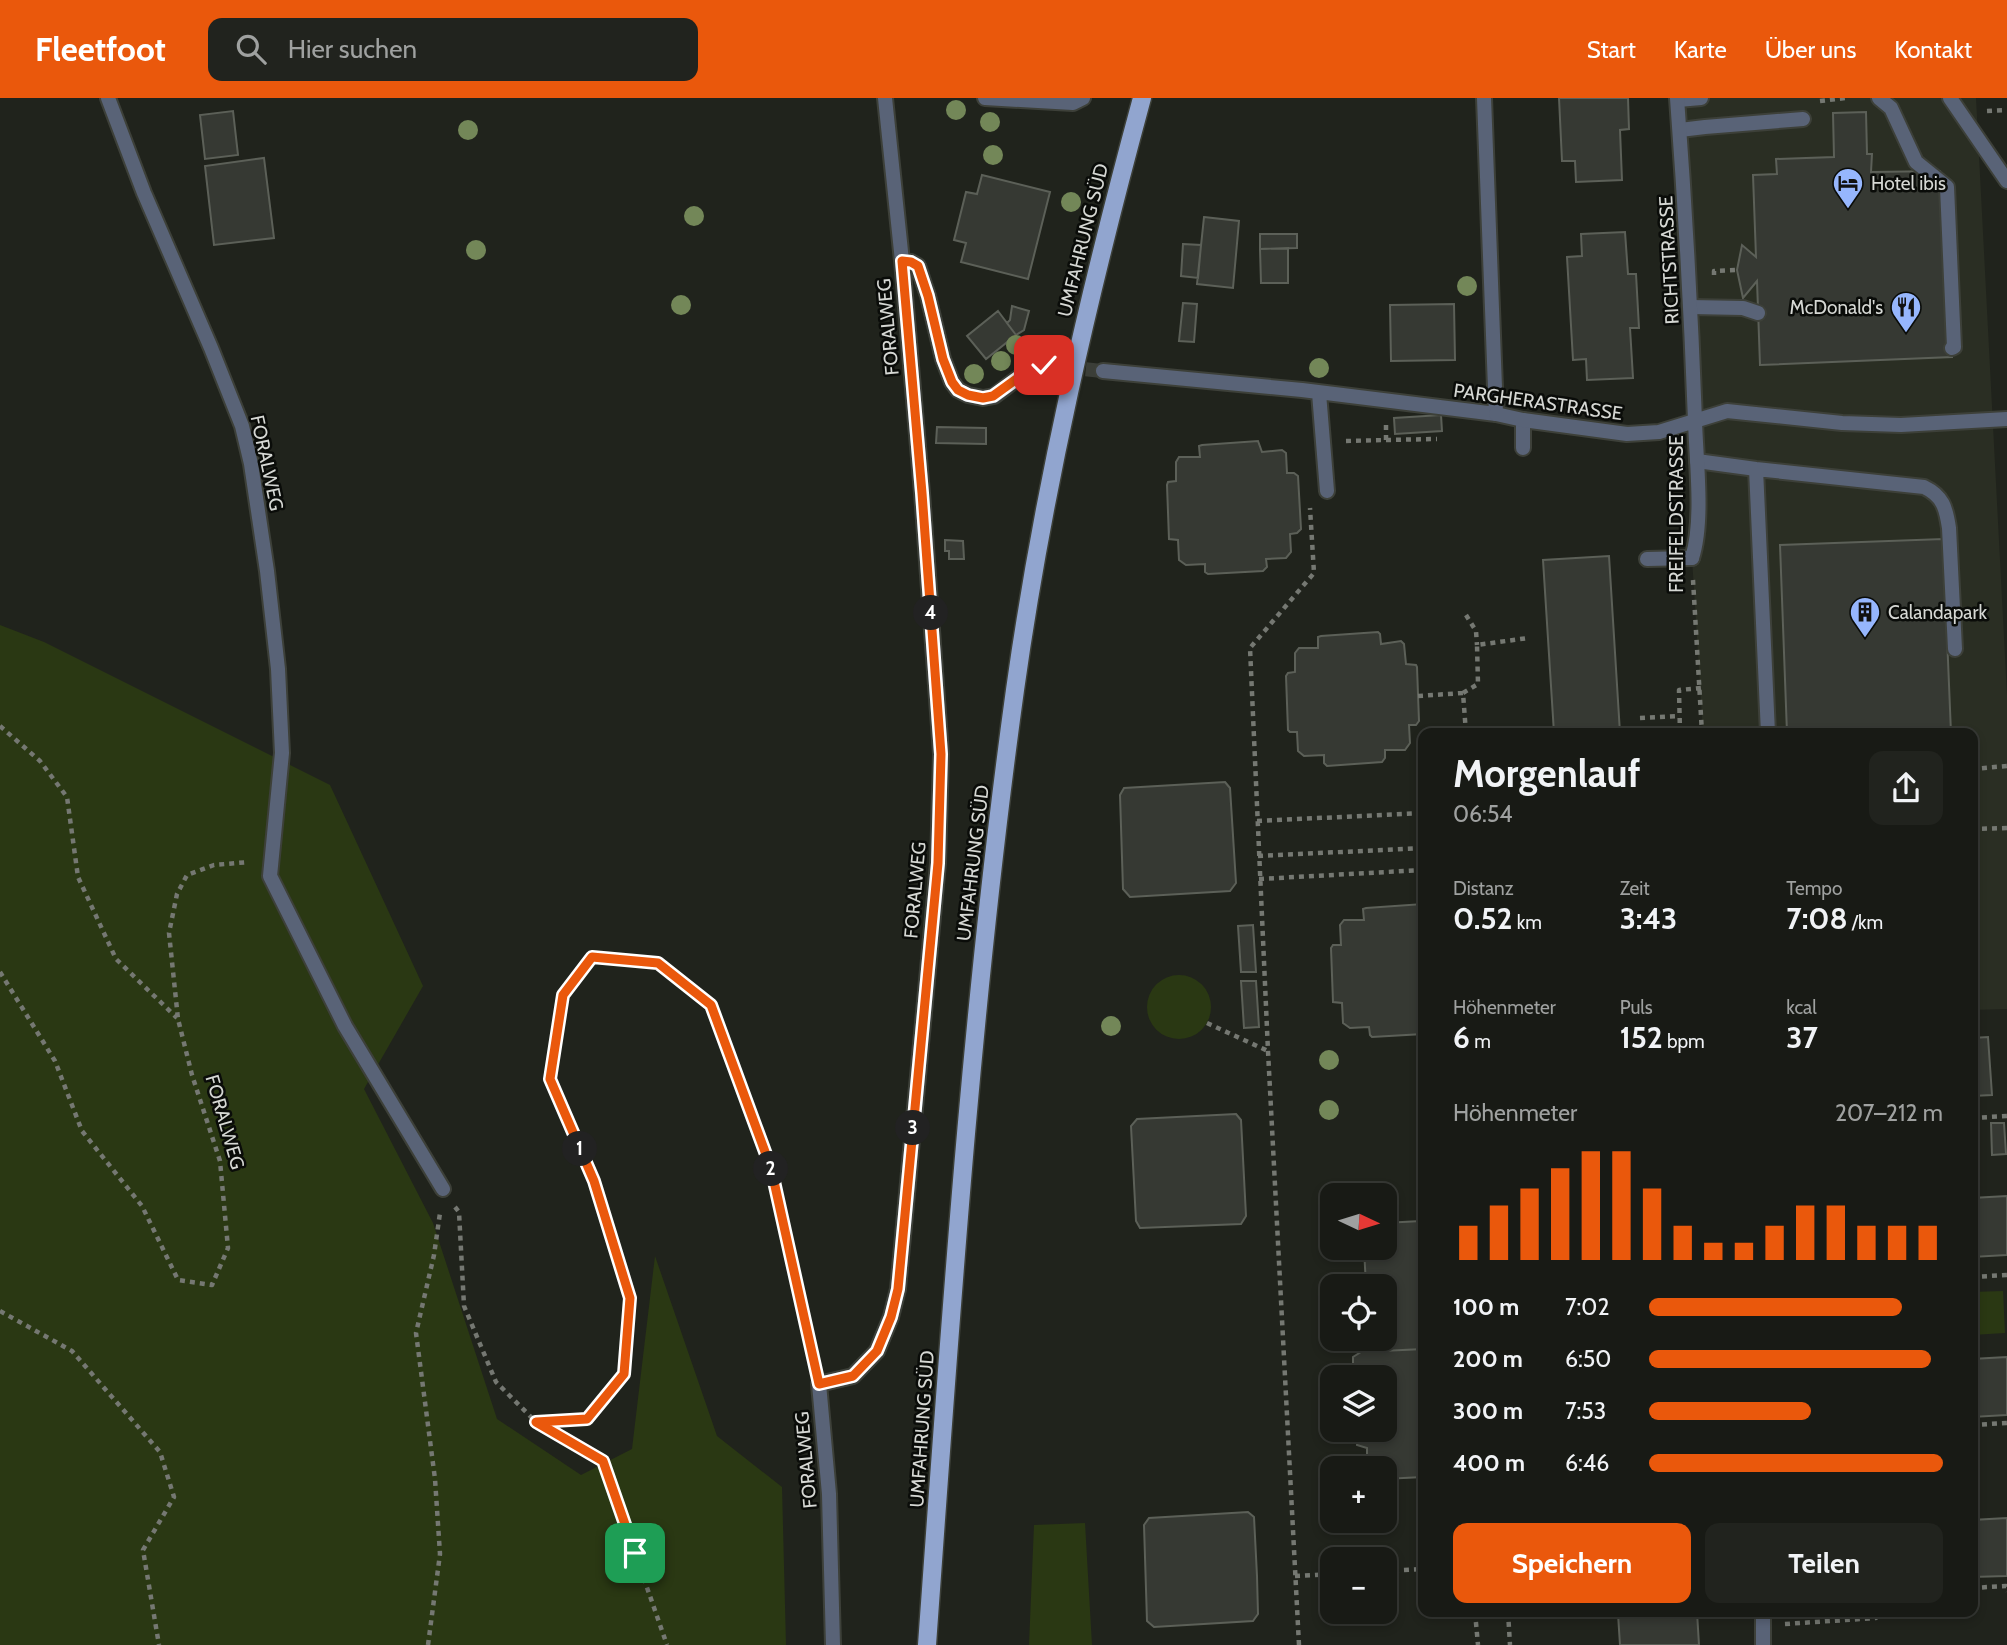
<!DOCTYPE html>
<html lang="de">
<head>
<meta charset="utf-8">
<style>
	:root { --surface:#181a15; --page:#21231e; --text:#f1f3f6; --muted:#9fa1a0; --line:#363834; --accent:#ea580c }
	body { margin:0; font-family:Cabin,sans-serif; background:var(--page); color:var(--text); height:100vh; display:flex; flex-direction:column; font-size:26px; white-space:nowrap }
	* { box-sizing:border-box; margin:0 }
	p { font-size:23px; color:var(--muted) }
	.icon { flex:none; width:38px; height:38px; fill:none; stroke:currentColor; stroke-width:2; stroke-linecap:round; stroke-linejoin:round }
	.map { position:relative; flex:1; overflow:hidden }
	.details { position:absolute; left:1418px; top:630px; width:560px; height:889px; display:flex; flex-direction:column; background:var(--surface); border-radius:14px; box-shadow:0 4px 10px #0003,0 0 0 2px var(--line) }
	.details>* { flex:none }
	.needle { width:46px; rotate:94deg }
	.controls { position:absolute; left:1320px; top:1085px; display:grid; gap:14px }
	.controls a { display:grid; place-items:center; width:77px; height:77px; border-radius:14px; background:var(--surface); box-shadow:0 4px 10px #0003,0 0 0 2px var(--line); font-size:35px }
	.pin { position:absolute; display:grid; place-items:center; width:60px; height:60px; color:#fff; margin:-30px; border-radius:14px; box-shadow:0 4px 10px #0006 }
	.km { position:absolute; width:35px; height:35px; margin:-18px; border-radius:50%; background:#222; color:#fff; font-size:19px; line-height:35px; text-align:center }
	.round { display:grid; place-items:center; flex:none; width:74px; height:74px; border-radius:14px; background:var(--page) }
	.overview { display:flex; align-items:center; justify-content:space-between; height:119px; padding:0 35px }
	h1 { font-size:38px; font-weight:700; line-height:52px }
	.metrics { display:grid; grid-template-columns:repeat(3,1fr); gap:10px; height:119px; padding:7px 35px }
	.metrics div { display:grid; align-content:center }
	.metrics b { font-size:30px; font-weight:700 }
	.metrics small { font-size:19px; font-weight:400 }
	.metrics p { font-size:19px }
	.chart { height:196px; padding:14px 35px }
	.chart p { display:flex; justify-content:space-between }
	.chart svg { width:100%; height:126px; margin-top:7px; stroke:var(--accent); stroke-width:6 }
	.cta { display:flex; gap:14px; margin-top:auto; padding:14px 35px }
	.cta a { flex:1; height:80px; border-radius:14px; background:var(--accent); color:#fff; font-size:28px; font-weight:700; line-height:80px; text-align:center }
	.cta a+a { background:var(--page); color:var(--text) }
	ul { padding:0 35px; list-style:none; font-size:23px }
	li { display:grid; grid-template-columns:112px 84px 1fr; align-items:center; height:52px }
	li i { height:18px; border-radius:9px; background:var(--accent) }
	header { display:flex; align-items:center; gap:42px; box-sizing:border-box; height:98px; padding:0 35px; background:var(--accent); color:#fff }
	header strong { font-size:33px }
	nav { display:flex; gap:38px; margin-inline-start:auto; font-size:24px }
	.search { width:490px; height:63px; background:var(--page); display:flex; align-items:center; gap:18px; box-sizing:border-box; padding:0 24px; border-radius:14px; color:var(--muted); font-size:26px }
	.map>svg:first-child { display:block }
</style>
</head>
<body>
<header>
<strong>Fleetfoot</strong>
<div class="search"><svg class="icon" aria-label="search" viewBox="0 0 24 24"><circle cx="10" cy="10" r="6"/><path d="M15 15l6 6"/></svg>Hier suchen</div>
<nav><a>Start</a><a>Karte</a><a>Über uns</a><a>Kontakt</a></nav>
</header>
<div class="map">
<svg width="2007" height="1547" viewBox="0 0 2007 1547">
	<rect width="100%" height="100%" fill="#20231c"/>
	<path fill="#2a2e23" d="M1677,0H1976L2007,597V911L1972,912V635H1703L1692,460L1697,443Z"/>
	<path fill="#2a3813" d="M0,527L44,544L330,687L423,888L364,991L433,1125L497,1321L581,1377L632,1351L655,1158L717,1338L782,1389L786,1547H0Z
		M1147 909a32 32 0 1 1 64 0a32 32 0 1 1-64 0Z
		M2003,1193L2005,1235L1972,1237V1194Z
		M1085,1425L1092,1547H1029L1034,1427Z"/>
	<path fill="#363933" stroke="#5c6058" stroke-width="2" d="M1559,0H1628L1629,31L1620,32L1622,82L1576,84L1575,63H1562Z
		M233,13L238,57L205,61L200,17Z
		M1866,14L1867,56H1872L1871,74L1940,73L1952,259L1760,267L1757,183L1743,200L1737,172L1742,147L1756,159L1753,77L1777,76L1776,61L1834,59L1833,15Z
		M264,60L274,140L214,147L205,68Z
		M982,77L1050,94L1028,181L961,164L966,145L954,142L966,94L977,96Z
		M1204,119L1239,123L1233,190L1197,186Z
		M1625,134L1628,176H1636L1639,230H1630L1633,280L1587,282L1586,261L1573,262L1567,159L1582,158L1581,136Z
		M1260,136H1297V150L1260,151Z
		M1183,146L1201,147L1198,180L1181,178Z
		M1288,150V185H1261L1260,151Z
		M1183,205L1197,206L1194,244L1179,243Z
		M1454,206L1455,262L1391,263L1390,207Z
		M1012,208L1029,213L1024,232L1016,237L1007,225L1010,222Z
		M998,213L1016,237L986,261L967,238Z
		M1441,317L1442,333L1395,336L1394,320Z
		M937,329L986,330V346L936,345Z
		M1258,343L1262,354L1282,352L1286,355L1287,375H1294L1298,378L1301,431L1297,435L1290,436L1291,454L1286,460L1266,461L1267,469L1263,473L1208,476L1205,474V466L1186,467L1179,462L1178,442L1169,441L1167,387L1168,384L1176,383V364L1179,359H1200L1199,348L1202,347Z
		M1943,441L1951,635H1787L1780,447Z
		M945,442L963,443L964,461H949V453H945Z
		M1609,458L1620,635H1554L1543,462Z
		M1378,534L1380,536L1381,546L1401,543L1404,546L1406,566L1416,567L1417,569L1419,623L1416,627H1409L1410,645L1405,652H1385V660L1382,664L1327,668L1324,665V657L1304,658L1298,653L1297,634H1290L1288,632L1286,578L1288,575L1295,574V555L1299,550H1318V539L1321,538Z
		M1225,684L1230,690L1236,785L1230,793L1130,799L1123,791L1120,697L1124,690Z
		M1423,806V936L1372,939L1370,937L1369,929L1350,930L1343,925L1342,905L1333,904L1331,850L1333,847H1341L1340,827L1344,822H1364L1363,811L1366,810Z
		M1253,827L1256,874H1241L1238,828Z
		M1241,883H1256L1259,929L1244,930Z
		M1988,939L1992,997L1972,998V940Z
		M1236,1016L1241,1022L1246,1118L1241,1126L1140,1130L1136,1123L1131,1028L1137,1021Z
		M1991,1025H2004L2006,1056L1992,1057Z
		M2007,1098V1157L1972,1159V1100Z
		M1421,1123L1423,1125V1251L1361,1254L1360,1241H1384V1188H1366L1364,1150H1384V1125Z
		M1423,1251V1379L1384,1381V1370H1359V1368L1367,1363V1350L1357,1347V1332H1384V1279H1363V1273L1353,1269V1259L1361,1254Z
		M2007,1259V1317L1972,1319V1261Z
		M1248,1414L1254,1419L1257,1478L1258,1516L1253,1523L1154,1529L1147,1523L1144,1427L1149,1420Z
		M2007,1420V1478L1972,1479V1422Z
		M1662,1514H1697L1699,1547H1620L1618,1516Z"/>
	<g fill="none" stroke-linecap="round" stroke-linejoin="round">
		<path stroke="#3b3e38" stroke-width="14" stroke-dasharray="14 7" stroke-linecap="butt" d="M1044,267L1103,273"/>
		<g stroke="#3d4039" stroke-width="18">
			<path id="lane" d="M985,0L1073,5L1083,0
				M1879,0L1891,10L1916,64L1947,89L1954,249L1952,250
				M1950,0L2007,83
				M1678,2L1701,0
				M1680,32L1705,29L1803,21
				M1691,209L1743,210L1758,215
				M1103,273L1302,292L1496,316L1484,0
				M1319,295L1327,393
				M1523,322V350
				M1697,363L1756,371L1924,389C1943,398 1946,410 1949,430L1955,551
				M1756,371L1768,635
				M1647,461L1692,460"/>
		</g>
		<g stroke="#3d4039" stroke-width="18">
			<path id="street" d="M108,0L144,95L211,250L242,328L251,366L267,473L278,571L282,655L270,778L345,928L443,1091
				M1677,0C1685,107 1691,214 1695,322C1696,362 1704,423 1692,460
				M902,163L911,164L918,168L928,198L943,261L952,284L958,292L968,297L983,300L994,298L1026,274L1044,267
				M1496,316L1523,322L1627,336L1659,334L1727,313L1842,325L1901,327L2007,321
				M1763,1514V1547
				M833,1547L829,1396L819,1286L853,1278L877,1253L891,1219L898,1191L938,765L941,656L922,395L902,163L885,0"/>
		</g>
		<g stroke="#3d4039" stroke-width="21">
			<path id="primary" d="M927,1547C950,1228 971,909 1015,592C1043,392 1089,195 1142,0"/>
		</g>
		<path stroke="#757872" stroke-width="4.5" stroke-dasharray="5 5" stroke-linecap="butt" d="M1820,3L1846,0
			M1987,13L2007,12
			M1714,177V173L1737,172
			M1386,342L1437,341
			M1346,343L1386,342V325
			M1693,482L1702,635
			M1466,517L1476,533L1477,547
			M1463,595L1478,586L1477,547L1528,540
			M1418,598L1463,595L1466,635
			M1640,620L1680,618
			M0,628L40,663L67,699L78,779L116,861L177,920
			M1680,635L1679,592L1701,590
			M1972,671L2007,668
			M1257,723L1423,715
			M1972,731L2007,730
			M1258,758L1423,750
			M1259,781L1423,772
			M0,874L55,963L82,1033L142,1108L178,1182L212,1187L228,1150L220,1063L192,977L178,921L169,835L177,796L187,777L214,767L249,764
			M1207,925L1268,953
			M1972,1020L2007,1018
			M455,1109L459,1114L464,1208L496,1284L536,1324L587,1321L624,1276L630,1201L595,1083L550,981L563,897L592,859L658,865L711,907L771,1070L814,1263
			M1972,1179L2007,1177
			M0,1213L72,1253L160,1354L174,1399L143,1452L159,1547
			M537,1325L603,1363L667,1547
			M1972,1327L2007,1325
			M1384,1473L1423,1471
			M1295,1478L1332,1476
			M1972,1490L2006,1488L2007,1494
			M1475,1514L1478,1547
			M1508,1514L1510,1547
			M1785,1526L1876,1520L1875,1514
			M428,1547L440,1456L435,1381L416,1235L434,1157L440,1115
			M1299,1547L1268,953L1250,550L1314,475L1310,410"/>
		<use href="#lane" stroke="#596377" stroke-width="14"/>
		<use href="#street" stroke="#596377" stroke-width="14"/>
		<use href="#primary" stroke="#91a5cf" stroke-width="18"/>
	</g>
	<g fill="#738758">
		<circle cx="956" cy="12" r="10"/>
		<circle cx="990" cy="24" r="10"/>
		<circle cx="468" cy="32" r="10"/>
		<circle cx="993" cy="57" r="10"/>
		<circle cx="1071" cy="104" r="10"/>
		<circle cx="694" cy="118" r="10"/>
		<circle cx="476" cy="152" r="10"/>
		<circle cx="1467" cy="188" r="10"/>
		<circle cx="681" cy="207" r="10"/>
		<circle cx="1016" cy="247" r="10"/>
		<circle cx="1001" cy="263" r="10"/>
		<circle cx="1319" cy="270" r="10"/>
		<circle cx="974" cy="276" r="10"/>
		<circle cx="1111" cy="928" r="10"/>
		<circle cx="1329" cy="962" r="10"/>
		<circle cx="1329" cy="1012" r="10"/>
	</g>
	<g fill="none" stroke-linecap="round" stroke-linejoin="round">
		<g stroke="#fff" stroke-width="14">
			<path id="route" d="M635,1455L603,1363L536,1324L587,1321L624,1276L630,1200L594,1083L550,981L563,897L592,859L658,865L711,907L771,1070L819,1286L853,1278L877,1253L891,1219L898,1191L938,765L941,656L922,395L902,163L911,164L918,168L928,198L943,261L952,284L958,292L968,297L983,300L993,298L1026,274L1044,267"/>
		</g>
		<use href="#route" stroke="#ea580c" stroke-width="9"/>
	</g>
	<defs>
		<g id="hotel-pin" transform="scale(1.575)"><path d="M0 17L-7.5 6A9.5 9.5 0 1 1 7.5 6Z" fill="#96b6fd" stroke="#0a0c09"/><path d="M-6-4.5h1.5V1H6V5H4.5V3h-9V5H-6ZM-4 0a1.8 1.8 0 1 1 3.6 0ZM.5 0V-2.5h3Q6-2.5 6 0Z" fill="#111"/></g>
		<g id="restaurant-pin" transform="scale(1.575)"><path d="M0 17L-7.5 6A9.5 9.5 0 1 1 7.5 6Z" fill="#96b6fd" stroke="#0a0c09"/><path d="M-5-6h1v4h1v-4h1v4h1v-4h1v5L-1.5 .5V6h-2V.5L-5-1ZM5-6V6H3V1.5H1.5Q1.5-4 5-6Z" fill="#111"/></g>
		<g id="building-pin" transform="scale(1.575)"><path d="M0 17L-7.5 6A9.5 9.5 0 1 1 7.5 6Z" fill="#96b6fd" stroke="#0a0c09"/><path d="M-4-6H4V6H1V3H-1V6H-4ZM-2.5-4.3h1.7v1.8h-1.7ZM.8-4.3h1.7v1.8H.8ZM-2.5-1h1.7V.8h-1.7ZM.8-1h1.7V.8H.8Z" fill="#111"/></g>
	</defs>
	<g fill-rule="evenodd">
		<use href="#hotel-pin" x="1848" y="85"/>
		<use href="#restaurant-pin" x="1906" y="209"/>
		<use href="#building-pin" x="1865" y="514"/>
	</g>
	<g text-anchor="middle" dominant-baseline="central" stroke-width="5" stroke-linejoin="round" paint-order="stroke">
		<g font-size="19" fill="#d6d8d4" stroke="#0a0c09" text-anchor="start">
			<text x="1871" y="85">Hotel ibis</text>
			<text x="1883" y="209" text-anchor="end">McDonald's</text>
			<text x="1888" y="514">Calandapark</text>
		</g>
		<g font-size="19" fill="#d6d8d4" stroke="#0a0c09">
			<text transform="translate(1083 142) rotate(-76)">UMFAHRUNG SÜD</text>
			<text transform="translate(1669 162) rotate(-93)">RICHTSTRASSE</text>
			<text transform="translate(888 229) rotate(-95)">FORALWEG</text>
			<text transform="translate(1538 304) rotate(8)">PARGHERASTRASSE</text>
			<text transform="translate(267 365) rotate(78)">FORALWEG</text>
			<text transform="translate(1676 416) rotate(-90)">FREIFELDSTRASSE</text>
			<text transform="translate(973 765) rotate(-83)">UMFAHRUNG SÜD</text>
			<text transform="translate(915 792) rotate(-85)">FORALWEG</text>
			<text transform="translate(225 1024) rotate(74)">FORALWEG</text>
			<text transform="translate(922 1331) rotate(-86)">UMFAHRUNG SÜD</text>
			<text transform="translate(806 1362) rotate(-95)">FORALWEG</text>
		</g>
	</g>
</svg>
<div class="controls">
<a><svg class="needle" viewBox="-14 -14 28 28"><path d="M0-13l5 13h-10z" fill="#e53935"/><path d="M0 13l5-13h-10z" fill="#9fa1a0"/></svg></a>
<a><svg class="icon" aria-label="locate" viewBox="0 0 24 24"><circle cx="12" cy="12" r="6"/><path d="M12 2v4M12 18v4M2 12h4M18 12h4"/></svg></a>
<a><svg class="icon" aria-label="layers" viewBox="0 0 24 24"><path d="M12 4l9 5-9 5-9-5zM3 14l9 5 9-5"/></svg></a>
<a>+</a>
<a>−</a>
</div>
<div class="pin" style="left:635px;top:1455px;background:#1e9e55"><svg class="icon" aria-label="arrive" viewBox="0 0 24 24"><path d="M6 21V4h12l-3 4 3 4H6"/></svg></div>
<div class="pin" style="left:1044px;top:267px;background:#d93025"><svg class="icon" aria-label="check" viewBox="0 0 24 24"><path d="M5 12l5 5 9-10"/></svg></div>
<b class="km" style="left:580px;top:1051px">1</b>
<b class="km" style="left:771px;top:1071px">2</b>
<b class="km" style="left:913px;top:1030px">3</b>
<b class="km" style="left:931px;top:515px">4</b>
<section class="details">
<div class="overview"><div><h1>Morgenlauf</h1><p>06:54</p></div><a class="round"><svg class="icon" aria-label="share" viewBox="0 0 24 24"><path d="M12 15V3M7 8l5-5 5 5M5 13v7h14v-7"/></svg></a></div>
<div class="metrics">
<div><p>Distanz</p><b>0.52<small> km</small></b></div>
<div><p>Zeit</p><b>3:43</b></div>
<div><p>Tempo</p><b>7:08<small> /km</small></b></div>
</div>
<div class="metrics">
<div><p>Höhenmeter</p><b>6<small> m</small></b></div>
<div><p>Puls</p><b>152<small> bpm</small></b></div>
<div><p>kcal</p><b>37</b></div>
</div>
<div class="chart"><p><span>Höhenmeter</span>207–212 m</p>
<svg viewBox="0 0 160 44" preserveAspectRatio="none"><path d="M5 44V32M15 44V25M25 44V19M35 44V12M45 44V6M55 44V6M65 44V19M75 44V32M85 44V38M95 44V38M105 44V32M115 44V25M125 44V25M135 44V32M145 44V32M155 44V32"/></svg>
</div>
<ul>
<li><b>100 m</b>7:02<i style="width:86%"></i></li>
<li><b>200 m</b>6:50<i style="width:96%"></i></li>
<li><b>300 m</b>7:53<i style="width:55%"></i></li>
<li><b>400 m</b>6:46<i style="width:100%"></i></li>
</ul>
<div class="cta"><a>Speichern</a><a>Teilen</a></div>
</section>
</div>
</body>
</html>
